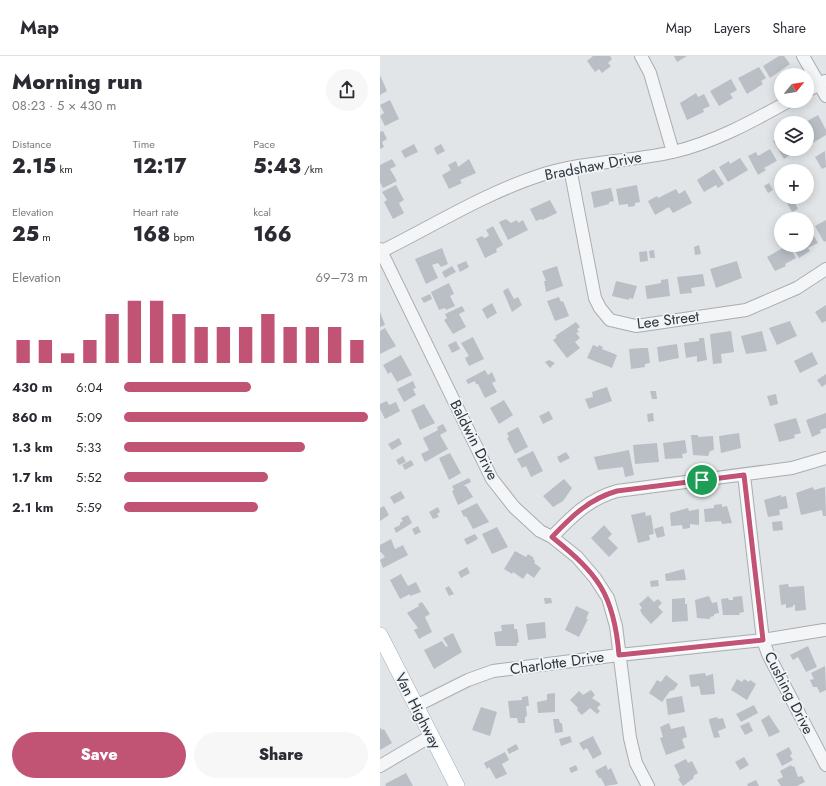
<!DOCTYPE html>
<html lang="en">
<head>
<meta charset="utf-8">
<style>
	:root { --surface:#fff; --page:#f7f7f7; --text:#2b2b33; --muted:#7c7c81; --line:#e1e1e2; --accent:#c15375 }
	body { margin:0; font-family:Jost,sans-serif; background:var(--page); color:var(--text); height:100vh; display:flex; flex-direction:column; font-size:15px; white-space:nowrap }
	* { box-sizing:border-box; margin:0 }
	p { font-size:13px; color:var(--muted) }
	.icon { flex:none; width:22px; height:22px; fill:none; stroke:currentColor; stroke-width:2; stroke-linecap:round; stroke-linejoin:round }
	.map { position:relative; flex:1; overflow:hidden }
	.sheet { display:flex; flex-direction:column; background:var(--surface); width:380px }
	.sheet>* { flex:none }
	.needle { width:26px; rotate:60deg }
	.tools { position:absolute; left:394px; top:12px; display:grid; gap:8px }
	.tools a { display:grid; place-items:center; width:40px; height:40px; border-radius:50%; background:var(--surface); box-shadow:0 2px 10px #0003; font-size:20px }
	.pin { position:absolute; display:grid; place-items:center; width:34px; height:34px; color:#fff; margin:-17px; border:2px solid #fff; border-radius:50%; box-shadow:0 1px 4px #0007 }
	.round { display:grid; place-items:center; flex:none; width:42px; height:42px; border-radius:21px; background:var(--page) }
	.head { display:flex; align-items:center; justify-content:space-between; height:68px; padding:0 12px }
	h1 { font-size:22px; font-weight:800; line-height:30px }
	.metrics { display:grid; grid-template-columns:repeat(3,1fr); gap:6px; height:68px; padding:4px 12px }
	.metrics div { display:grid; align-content:center }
	.metrics b { font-size:20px; font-weight:800 }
	.metrics small { font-size:11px; font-weight:400 }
	.metrics p { font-size:11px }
	.chart { height:112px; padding:8px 12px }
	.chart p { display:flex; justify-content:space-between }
	.chart svg { width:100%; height:72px; margin-top:4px; stroke:var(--accent); stroke-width:6 }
	.action { display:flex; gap:8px; margin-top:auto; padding:8px 12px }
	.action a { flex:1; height:46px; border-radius:24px; background:var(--accent); color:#fff; font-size:16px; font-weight:800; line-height:46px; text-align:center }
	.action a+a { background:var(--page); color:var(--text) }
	ul { padding:0 12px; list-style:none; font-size:13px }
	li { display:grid; grid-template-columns:64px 48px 1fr; align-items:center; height:30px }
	li i { height:10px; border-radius:5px; background:var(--accent) }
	header { display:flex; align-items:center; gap:24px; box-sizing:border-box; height:56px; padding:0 20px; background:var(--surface); border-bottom:1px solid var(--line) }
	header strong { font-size:19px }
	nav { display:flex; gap:22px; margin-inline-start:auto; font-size:14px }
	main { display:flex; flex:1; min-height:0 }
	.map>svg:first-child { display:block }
</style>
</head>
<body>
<header>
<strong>Map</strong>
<nav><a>Map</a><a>Layers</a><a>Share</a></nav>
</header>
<main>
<section class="sheet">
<div class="head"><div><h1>Morning run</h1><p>08:23 · 5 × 430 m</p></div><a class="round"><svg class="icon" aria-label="share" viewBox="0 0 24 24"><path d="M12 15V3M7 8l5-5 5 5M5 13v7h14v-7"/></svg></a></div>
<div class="metrics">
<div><p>Distance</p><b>2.15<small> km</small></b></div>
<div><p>Time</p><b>12:17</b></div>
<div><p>Pace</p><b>5:43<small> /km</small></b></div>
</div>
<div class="metrics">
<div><p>Elevation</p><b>25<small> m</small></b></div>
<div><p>Heart rate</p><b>168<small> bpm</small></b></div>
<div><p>kcal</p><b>166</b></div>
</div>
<div class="chart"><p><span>Elevation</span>69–73 m</p>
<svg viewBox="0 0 160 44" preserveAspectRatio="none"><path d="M5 44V30M15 44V30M25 44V38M35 44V30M45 44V14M55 44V6M65 44V6M75 44V14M85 44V22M95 44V22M105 44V22M115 44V14M125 44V22M135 44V22M145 44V22M155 44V30"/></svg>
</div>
<ul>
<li><b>430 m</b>6:04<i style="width:52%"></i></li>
<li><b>860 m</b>5:09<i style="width:100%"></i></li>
<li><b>1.3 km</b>5:33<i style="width:74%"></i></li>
<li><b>1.7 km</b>5:52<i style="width:59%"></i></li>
<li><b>2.1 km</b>5:59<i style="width:55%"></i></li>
</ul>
<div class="action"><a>Save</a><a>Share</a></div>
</section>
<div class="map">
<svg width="446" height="730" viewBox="0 0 446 730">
	<rect width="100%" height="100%" fill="#e1e5e8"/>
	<path fill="#b9bfc5" d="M213,0H230L232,3L228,7L231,10L222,17L219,13L215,16L207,5Z
		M294,0H307L297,6Z
		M399,0H404L410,8L390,22L383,10Z
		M379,11L386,22L381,25L383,28L367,38L358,22Z
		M0,19L7,35L0,39Z
		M351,23L357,34L350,38L353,42L339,50L330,35Z
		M316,37L318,41L324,38L330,50L323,53L324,56L307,64L300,47Z
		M10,44L19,63L5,70L0,60L4,57L0,49Z
		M438,59L446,74V79L431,88L427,81V67H424Z
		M3,75L7,83L2,86L4,91L0,93V76Z
		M400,81L401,93H419L409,98L410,99L404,103L393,85Z
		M34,88L38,96L25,102L21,95Z
		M61,88L65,95L57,99L54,92Z
		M390,93L397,105L384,112L386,114L378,119L368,100L376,96L378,100Z
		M445,95L446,111L442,113L435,101Z
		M360,102L368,114L348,126L339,111L349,105L350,108Z
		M12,103L16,110L10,113L17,125L3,132L0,126V109Z
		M89,103L96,117L80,124L82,127L69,133L62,119L71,114L68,109L76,105L78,111Z
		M334,113L344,128L338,132L336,129L324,136L317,124Z
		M389,127L393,134L388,137L384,130Z
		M16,129L24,144L19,147L24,157L13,163L4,146L7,144L2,136Z
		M257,129L260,146L255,147V150L248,151V148L239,149L236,133Z
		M231,132L234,145L229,146V148L214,152L211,136Z
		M296,133L299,138L305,134L312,147L293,157L289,151L275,159L268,145L277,140L278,142Z
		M412,141L418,153L412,156L406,145Z
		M170,144L177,157L162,164L161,163L156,165L150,153Z
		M126,163L131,167L137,164L138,167L143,164L148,174L128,184L119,166Z
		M446,164V185L444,186L435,170Z
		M427,168L438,187L428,192L430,195L419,202L412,189H427Z
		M113,170L123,189L116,193L117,196L105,202L96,183L102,180L104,182L107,181L109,179L106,174Z
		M319,189L321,198L315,199L314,191Z
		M408,189L416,202L405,208L406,210L395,215L387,201Z
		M62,192L68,208L61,211L58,207L52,209L58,222L46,228L35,203Z
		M274,194L275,202H270L269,195Z
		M267,195L268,205L260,206L259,196Z
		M86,205L89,211L80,216L77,209Z
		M357,205L362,222L336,232L330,213Z
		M72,210L76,216L65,222L62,216Z
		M177,210L183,230L166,236L164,225H166L162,215Z
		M323,218L325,230L311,232L312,237L300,238L297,221Z
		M288,223L290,240L267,243L265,230L281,227V224Z
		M236,225L257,230L253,243L249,242V244L232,240Z
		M69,227L74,238L70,240L75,250L66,254L65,252L59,254L51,236Z
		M128,232L134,243L138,241L142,249L132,256L123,235Z
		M50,238L52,243L44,247L41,242Z
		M179,241L181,246L183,245L189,260L175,265L167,245Z
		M112,247L117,257L107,263L102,253Z
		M446,249V265L442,267L435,256Z
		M82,250L85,255L79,258L86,271L73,278L64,264L67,262L65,258Z
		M0,256L5,269L0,271Z
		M410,265L417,280L397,289L389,272Z
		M196,266L200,271L197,273L199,276L196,277L200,282L195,286L200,292L187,302L173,284L177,281L175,280Z
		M5,272L16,290L0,298V275Z
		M351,275L354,296L341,298L342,307L333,308L330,278Z
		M382,275L387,295L366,298L361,280Z
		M93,281L104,303L89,310L85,302L89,300L81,287Z
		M319,282H324L327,304L317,306V300L306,302L304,287L319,285Z
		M76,285L80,293L72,297L68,289Z
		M297,288L299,302L279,306L277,291Z
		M213,289L218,291L219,289L223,291L222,293L237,299L232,312L207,302Z
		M263,292H268L270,307L265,308V311L251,313L249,293Z
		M432,296L438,308L420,317L414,305Z
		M21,299L32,319L17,326L11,316L8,318L3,309Z
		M169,304L175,307L170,312L165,306Z
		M105,314L108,319L112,316L116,325L112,327L117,336L105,342L98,328H96L95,325L88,328L86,324Z
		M446,318V328L442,331L437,324Z
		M33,325L36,332L33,333L36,339L24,346L17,333Z
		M227,331L232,345L209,353L205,343L213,341L212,336Z
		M270,335H276L277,343H272Z
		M396,338L398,348L390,350L387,340Z
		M124,344L133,359L119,368L110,352Z
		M7,345L9,349L16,346L20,355L5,363L0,353V348Z
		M44,348L55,367L40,374L31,354Z
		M169,355L173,363L163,368L159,360Z
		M273,357L274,365L268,366L267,358Z
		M446,357V372L440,374L441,377L432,381L426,364Z
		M416,362L421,377L414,379L415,382L399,386L394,368Z
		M63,368L67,375L60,379L68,393L45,406L41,398L49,394L43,382L58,374L57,371Z
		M138,371L148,391L135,398L127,382L129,381L127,377Z
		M359,377L361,392L341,397L339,380Z
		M311,379H318V381L333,380L334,394L330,395L328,400L313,399Z
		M19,382L22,388L12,394L8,388Z
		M305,384L307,397L302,398L303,402L285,403L283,387Z
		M277,387L279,406L255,408L253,389Z
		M249,394L254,419L245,421L243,411L218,414L214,401Z
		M153,395L163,415L151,421L146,410L142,412L137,403Z
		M186,396L190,402L180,407L177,401Z
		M70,397L81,417L69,424L59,402Z
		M23,400L26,406L19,409L16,404Z
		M31,404L34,409L25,414L22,409Z
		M89,422L91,426L83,430H86L93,441L78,449L72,435L74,434L72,430Z
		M184,423L192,432L183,445L173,451L163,440Z
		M433,431L434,434L445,431L446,460H443L442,454L421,459L416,437Z
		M21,435L25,442L14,448L10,441Z
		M401,439V441L406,440L408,452L399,454L400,459L388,461L384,444Z
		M97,447L109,466L93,473L86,460L84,461L81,455Z
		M342,448V451L347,450L352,467L342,468L341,465L325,466L324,453L334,452V449Z
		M4,450L9,459L0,465V452Z
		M58,451L60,456L57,458L59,461L53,463L49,456Z
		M308,452L309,455L319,453V469L310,468V472L303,473L302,469L291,470L290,457Z
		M265,456L266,460L271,459L274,478L269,479L270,484L258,487L251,459Z
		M28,459L32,467L16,477L14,472L20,469V467L23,465L21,462Z
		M402,465L403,474L393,475L392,466Z
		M224,469L232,478L228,482L238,492L229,501L211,482Z
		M38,470L41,476L35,479L32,473Z
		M283,470L285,480L277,482L274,473Z
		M117,471L128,491L112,498L102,478Z
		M95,478L98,483L87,489L84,483Z
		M11,483L15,493L23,489L28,499L3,512L0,504L5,501L1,496H0V489Z
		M135,495L146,501L148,498L154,502L153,503L155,505L154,507L161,512L154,522L147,517L143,523L133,516L132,518L124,513Z
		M87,511L90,517L81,522L78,516Z
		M304,513L306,524L286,525L285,518Z
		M21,518L28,530L36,526L41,536L30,540V538L20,543L10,524Z
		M278,524L279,530L271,531L270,525Z
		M408,528L409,531L424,530L426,554L415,555V549H413V551L406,552V548L401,549L399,529Z
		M69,530L74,538L69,540L65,532Z
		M268,540L274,546L278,543L282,547L278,551L283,556L271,568L262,558L260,554L262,552L259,548Z
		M329,540L332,547L337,546L339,557L334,558V560L330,561V563L317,562L315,544Z
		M362,540L364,556L359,557L360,559H343L341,543L348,542L349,544H353V541Z
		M164,542H171L172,547L165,548Z
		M305,542V548H307L308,565L292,566V543Z
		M42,546L50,558L45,561L52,576L39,583L34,574L38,572L27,557L39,550L38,548Z
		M196,550L209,556L206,563H208L199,581L185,574Z
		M165,566L166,582L148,584L146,568Z
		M134,568V573H137L139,586L137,587V590H116L114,576L122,575L121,569Z
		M73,577L82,596L54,613L44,594L62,585L66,591L68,590L63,582Z
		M428,590L437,611L426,616L418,601L413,604L410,599Z
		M445,610L446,634L440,637L437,631H433L430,624L434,623L431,617Z
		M325,617L326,620L333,618L335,638L321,639L319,630L311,631L309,619Z
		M286,619L298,628L294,634L290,635L282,646L269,637L277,624L281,626Z
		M357,623L362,626L364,623L369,626L370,624L376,628L367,644L351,634Z
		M211,634L215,639L212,642L221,648L217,652L220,655L217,658L210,652L202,659L197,654L198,652L190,644L199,635L203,639Z
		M175,637V656L158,657L157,646L167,644V638Z
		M148,640L149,650H146L147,660L145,661V667H138L137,662H130L128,645L142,644V641Z
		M302,640L305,656L288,659L286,643Z
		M374,649L378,657L361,666L356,658Z
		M101,651L117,656L110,680L92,674Z
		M389,659L400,676L389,681L381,664Z
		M337,661L338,663L343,662L346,672L338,675L340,681L334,682L329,665V663Z
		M173,663H179L180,667H182L183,676L175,677Z
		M369,666L373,675L365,679L360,670Z
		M289,667L291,673L304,670L307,681L302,683L305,692L286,699L280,682L283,681L280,671Z
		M0,671L2,674L4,673L12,687L0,694Z
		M190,680L192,686L181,690L179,683Z
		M213,680L222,698L213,703L207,692L203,694L199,687Z
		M136,688L139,693L129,698L127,693Z
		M409,691L412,697L410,700L413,704L402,710L396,698Z
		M125,696L129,704L122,708L127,718L116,723L109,711L107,713L104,707Z
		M364,701L369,709L360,714L355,706Z
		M306,703L308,707L312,705L318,717L313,720L314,722L303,730L298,723L300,722L299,719L294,709Z
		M196,709L198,714L191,717L189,712Z
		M226,709L228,714L231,712L238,728L225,730L221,722H219L215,715Z
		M411,709L412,711L414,710L418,721L422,720L425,726L417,730H401L397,724L403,721L400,715Z
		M26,717L33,730H6L5,728Z
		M376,724L379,730H368L367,728Z"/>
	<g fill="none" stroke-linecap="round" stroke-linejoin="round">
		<g stroke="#a7adb2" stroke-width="14">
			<path id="minor" d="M261,0L270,17L293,96
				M423,0L446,40
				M427,35L445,25
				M190,112L215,242L220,252L230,264L256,270L366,254L417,232L446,213
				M0,193L112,423L134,451L160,475L172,481L197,501L215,522L228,542L236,570L250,682L256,707L268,730
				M0,196C53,170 105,137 161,119C204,105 249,106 293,96C333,87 373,65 409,45
				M364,419L383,584L388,598L446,709
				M172,481C192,460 209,443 237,435L412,412L446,402
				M36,650L88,624L113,615L239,599L383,584L444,574
				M0,710L51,680"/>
		</g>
		<g stroke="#a2abb3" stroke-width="16">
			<path id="major" d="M0,579L77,730"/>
		</g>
		<use href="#minor" stroke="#f4f5f7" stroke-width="12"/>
		<use href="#major" stroke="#fff" stroke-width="15"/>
	</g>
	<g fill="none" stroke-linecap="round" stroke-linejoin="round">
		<g stroke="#fff" stroke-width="8">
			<path id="route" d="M364,419L383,584L239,599C234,538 218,518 172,481C192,460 209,443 237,435Z"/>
		</g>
		<use href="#route" stroke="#c15375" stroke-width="5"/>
	</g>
	<g text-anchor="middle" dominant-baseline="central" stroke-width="3.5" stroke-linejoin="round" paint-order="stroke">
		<g font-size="15" fill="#2b353e" stroke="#f1f4f6">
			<text transform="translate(213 110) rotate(-11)">Bradshaw Drive</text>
			<text transform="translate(288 264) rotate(-7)">Lee Street</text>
			<text transform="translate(94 384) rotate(63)">Baldwin Drive</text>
			<text transform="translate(177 607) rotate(-8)">Charlotte Drive</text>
			<text transform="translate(409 637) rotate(63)">Cushing Drive</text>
			<text transform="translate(38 655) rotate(63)">Van Highway</text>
		</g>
	</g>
</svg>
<div class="tools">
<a><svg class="needle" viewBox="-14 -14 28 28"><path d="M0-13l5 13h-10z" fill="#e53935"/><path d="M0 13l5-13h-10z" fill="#7c7c81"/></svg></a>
<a><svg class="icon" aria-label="layers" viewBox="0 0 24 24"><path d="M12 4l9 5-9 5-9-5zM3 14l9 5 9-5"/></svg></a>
<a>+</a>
<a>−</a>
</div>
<div class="pin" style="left:322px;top:424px;background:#1e9e55"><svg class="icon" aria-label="arrive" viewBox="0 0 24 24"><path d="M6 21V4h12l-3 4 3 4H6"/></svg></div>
</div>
</main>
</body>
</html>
